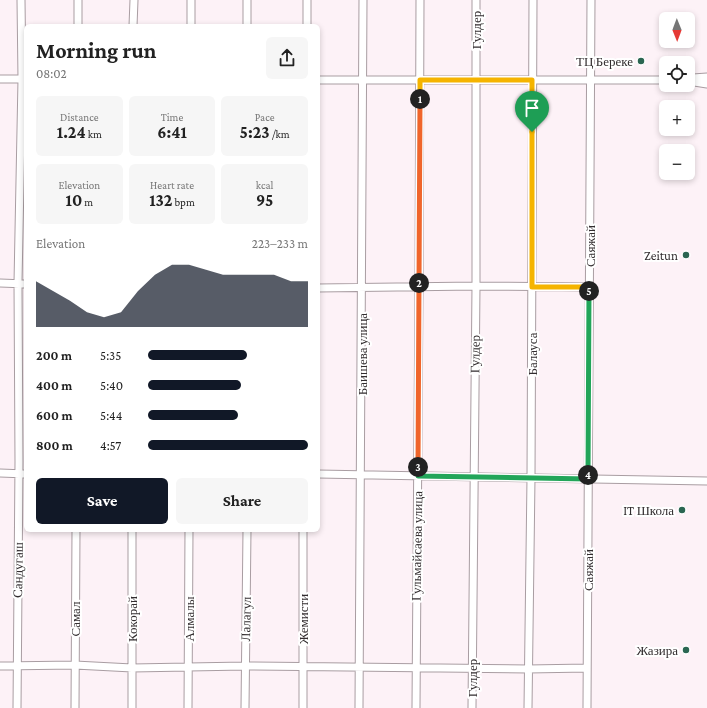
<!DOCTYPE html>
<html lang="en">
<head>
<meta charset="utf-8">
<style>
	:root { --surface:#fff; --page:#f6f6f6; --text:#222; --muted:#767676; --accent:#111827 }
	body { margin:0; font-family:"Crimson Pro",serif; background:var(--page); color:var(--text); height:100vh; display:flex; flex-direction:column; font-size:15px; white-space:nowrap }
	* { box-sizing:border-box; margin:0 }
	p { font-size:13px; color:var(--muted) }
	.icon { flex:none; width:22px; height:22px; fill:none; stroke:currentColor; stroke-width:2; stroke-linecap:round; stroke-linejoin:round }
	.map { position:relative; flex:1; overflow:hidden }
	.drawer { position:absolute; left:24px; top:24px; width:296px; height:508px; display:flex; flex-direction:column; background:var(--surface); border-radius:6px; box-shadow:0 2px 6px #0003 }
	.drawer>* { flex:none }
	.needle { width:26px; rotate:179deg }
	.fabs { position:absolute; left:659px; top:12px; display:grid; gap:8px }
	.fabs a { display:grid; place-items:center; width:36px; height:36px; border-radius:6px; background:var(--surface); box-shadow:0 2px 6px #0003; font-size:20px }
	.pin { position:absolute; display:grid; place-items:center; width:34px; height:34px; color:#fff; margin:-41px -17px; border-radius:50% 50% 50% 0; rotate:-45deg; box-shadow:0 0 4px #0007 }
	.pin .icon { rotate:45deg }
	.km { position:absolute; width:20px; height:20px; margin:-10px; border-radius:50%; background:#222; color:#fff; font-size:11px; line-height:20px; text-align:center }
	.round { display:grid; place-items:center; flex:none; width:42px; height:42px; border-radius:6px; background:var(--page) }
	.headline { display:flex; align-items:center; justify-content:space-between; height:68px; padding:0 12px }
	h1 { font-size:22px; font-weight:700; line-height:30px }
	.stats { display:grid; grid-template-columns:repeat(3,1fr); gap:6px; height:68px; padding:4px 12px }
	.stats div { display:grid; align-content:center; border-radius:6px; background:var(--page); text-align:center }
	.stats b { font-size:17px; font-weight:700 }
	.stats small { font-size:11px; font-weight:400 }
	.stats p { font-size:11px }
	.chart { height:112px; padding:8px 12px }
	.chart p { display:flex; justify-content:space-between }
	.chart svg { width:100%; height:72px; margin-top:4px; fill:var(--accent); opacity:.7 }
	.button { display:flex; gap:8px; margin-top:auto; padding:8px 12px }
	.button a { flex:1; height:46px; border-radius:6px; background:var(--accent); color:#fff; font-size:16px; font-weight:700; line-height:46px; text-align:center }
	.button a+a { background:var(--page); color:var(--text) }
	ul { padding:0 12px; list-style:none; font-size:13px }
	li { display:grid; grid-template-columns:64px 48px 1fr; align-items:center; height:30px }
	li i { height:10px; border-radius:5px; background:var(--accent) }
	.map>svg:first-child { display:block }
</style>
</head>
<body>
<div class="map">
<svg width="707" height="708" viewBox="0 0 707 708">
	<rect width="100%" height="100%" fill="#fdf2f7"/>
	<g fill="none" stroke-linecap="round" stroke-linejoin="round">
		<g stroke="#a99da2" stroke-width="9">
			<path id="minor" d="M78,26V0
				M133,26L134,0
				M191,26V0
				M247,26V0
				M307,26V0
				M693,78L707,77
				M0,79H26
				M318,80H666
				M688,81L707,84
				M0,283L26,284
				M318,288L476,286L589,287
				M0,473L26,474
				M318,474L707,481
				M0,666L75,665L132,668L245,666L528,669L587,668
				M17,708L19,462L18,283L22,79L21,0
				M75,708L76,530
				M132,708V530
				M188,708L189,530
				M245,708L247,530
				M303,708V530
				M359,708L363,0
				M416,708L419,288L420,0
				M472,708L476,286V0
				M528,708L531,478L533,0
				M587,708L591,0"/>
		</g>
		<use href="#minor" stroke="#fff" stroke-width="7"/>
	</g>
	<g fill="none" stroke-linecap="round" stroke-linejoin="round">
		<g stroke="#fff" stroke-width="8">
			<path id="split-1" d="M420,99V80H532V132"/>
		</g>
		<g stroke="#fff" stroke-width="8">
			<path id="split-2" d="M419,283L420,99"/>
		</g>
		<g stroke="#fff" stroke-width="8">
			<path id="split-3" d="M418,467L419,283"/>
		</g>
		<g stroke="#fff" stroke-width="8">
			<path id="split-4" d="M418,467V476L588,479V475"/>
		</g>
		<g stroke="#fff" stroke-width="8">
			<path id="split-5" d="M588,475L589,291"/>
		</g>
		<g stroke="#fff" stroke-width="8">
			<path id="split-6" d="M532,132V287H589V291"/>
		</g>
		<use href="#split-1" stroke="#f5b400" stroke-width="5"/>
		<use href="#split-2" stroke="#f0652b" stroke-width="5"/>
		<use href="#split-3" stroke="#f0652b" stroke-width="5"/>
		<use href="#split-4" stroke="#22a559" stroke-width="5"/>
		<use href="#split-5" stroke="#22a559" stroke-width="5"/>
		<use href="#split-6" stroke="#f5b400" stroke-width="5"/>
	</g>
	<g fill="#2a6651" stroke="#fff" stroke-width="1.5">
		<circle cx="641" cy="61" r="4"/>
		<circle cx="686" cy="255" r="4"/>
		<circle cx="682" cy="510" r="4"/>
		<circle cx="686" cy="650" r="4"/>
	</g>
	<g text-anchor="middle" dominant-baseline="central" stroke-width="4" stroke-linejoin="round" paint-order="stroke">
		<g font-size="13" fill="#322d2f" stroke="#fff">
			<text transform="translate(476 30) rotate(-90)">Гулдер</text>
			<text transform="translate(590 246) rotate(-90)">Саяжай</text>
			<text transform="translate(362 354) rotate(-90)">Баишева улица</text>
			<text transform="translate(475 354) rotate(-89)">Гулдер</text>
			<text transform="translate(532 354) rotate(-90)">Балауса</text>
			<text transform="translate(417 546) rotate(-89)">Гульмайсаева улица</text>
			<text transform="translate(18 570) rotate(-89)">Сандугаш</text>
			<text transform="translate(588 570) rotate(-90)">Саяжай</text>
			<text transform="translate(75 619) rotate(-90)">Самал</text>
			<text transform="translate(132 619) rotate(-90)">Кокорай</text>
			<text transform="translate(189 619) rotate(-90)">Алмалы</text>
			<text transform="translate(246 619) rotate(-89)">Лалагул</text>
			<text transform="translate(303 619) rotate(-90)">Жемисти</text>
			<text transform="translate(472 678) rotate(-90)">Гулдер</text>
		</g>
		<g font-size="13" fill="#322d2f" stroke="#fff" text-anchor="end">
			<text x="633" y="61">ТЦ Береке</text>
			<text x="678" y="255">Zeitun</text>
			<text x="674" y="510">IT Школа</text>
			<text x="678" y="650">Жазира</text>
		</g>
	</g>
</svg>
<div class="fabs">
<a><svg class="needle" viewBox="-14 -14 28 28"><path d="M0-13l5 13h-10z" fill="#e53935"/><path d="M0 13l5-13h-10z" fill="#767676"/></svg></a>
<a><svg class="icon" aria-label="locate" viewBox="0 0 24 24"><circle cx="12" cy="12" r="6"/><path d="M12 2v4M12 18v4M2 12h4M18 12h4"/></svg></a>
<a>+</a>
<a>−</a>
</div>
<div class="pin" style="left:532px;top:132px;background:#1e9e55"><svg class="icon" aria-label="arrive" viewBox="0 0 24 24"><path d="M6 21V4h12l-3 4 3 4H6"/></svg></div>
<b class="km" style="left:420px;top:99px">1</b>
<b class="km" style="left:419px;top:283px">2</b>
<b class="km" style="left:418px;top:467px">3</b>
<b class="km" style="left:588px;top:475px">4</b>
<b class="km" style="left:589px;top:291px">5</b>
<section class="drawer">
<div class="headline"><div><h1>Morning run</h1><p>08:02</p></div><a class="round"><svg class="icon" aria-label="share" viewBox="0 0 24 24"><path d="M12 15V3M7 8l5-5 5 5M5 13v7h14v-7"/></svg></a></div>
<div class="stats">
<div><p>Distance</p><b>1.24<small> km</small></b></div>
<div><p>Time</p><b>6:41</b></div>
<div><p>Pace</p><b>5:23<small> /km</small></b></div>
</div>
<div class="stats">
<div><p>Elevation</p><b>10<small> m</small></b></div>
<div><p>Heart rate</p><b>132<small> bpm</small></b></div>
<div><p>kcal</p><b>95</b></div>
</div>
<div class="chart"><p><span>Elevation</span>223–233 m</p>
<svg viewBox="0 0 160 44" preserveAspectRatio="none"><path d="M0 44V16L10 22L20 28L30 35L40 38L50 35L60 22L70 12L80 6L90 6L100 9L110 12L120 12L130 12L140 12L150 16L160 16V44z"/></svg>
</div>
<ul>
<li><b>200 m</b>5:35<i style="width:62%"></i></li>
<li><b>400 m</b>5:40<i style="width:58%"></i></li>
<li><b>600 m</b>5:44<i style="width:56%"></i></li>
<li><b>800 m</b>4:57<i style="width:100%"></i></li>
</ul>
<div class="button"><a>Save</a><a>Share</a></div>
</section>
</div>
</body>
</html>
